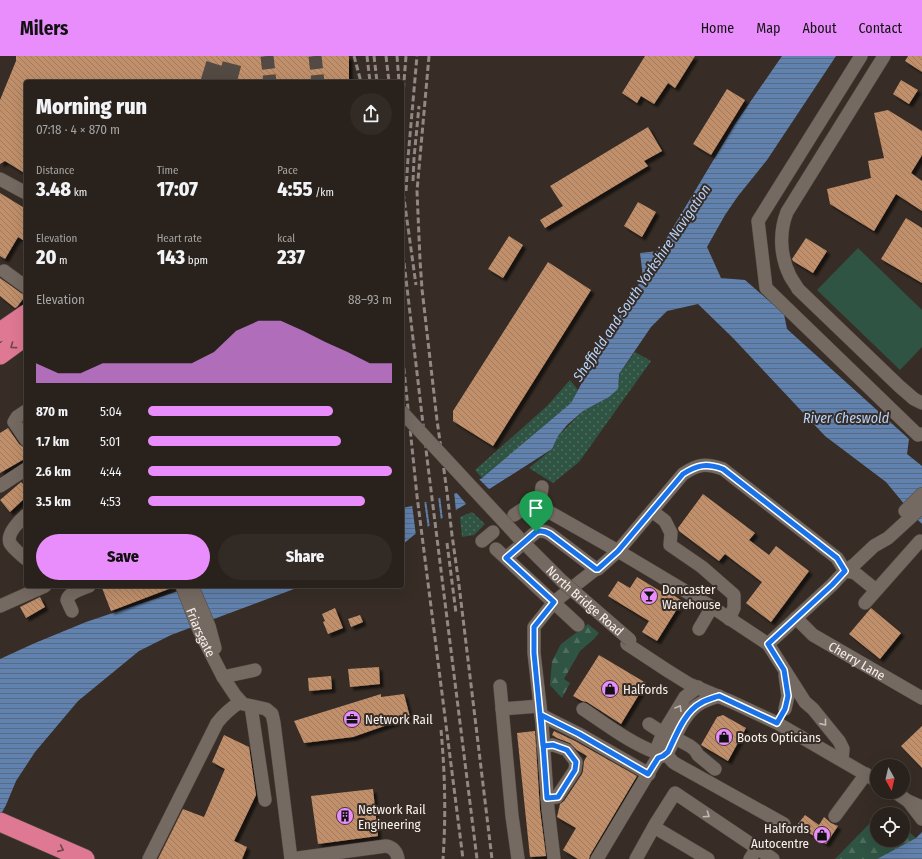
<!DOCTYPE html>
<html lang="en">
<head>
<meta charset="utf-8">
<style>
	:root { --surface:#29221c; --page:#312a25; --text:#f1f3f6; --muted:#a5a4a3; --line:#453f3b; --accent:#ea8dfc }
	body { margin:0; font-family:"Fira Sans Condensed",sans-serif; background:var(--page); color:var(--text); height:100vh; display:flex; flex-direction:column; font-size:15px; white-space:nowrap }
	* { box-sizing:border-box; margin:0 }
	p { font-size:13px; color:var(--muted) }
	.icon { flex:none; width:22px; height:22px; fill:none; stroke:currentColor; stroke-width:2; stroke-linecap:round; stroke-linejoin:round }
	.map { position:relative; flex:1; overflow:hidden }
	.drawer { position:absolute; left:24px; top:24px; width:380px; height:508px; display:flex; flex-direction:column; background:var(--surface); border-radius:4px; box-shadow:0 4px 16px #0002,0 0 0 1px var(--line) }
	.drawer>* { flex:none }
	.needle { width:26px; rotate:172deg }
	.tools { position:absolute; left:870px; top:703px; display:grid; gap:8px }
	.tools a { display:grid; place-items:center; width:40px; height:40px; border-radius:50%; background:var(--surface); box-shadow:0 4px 16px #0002,0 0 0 1px var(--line); font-size:20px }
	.pin { position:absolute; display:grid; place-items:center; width:34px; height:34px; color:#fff; margin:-41px -17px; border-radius:50% 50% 50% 0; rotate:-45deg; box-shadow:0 0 4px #0007 }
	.pin .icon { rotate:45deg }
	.round { display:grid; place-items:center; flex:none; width:42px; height:42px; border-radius:21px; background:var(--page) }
	.overview { display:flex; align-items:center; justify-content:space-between; height:68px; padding:0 12px }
	h1 { font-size:22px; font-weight:800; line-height:30px }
	.metrics { display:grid; grid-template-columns:repeat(3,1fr); gap:6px; height:68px; padding:4px 12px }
	.metrics div { display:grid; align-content:center }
	.metrics b { font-size:20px; font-weight:800 }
	.metrics small { font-size:11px; font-weight:400 }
	.metrics p { font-size:11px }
	.chart { height:112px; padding:8px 12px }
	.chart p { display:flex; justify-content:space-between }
	.chart svg { width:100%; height:72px; margin-top:4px; fill:var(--accent); opacity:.7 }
	.primary-button { display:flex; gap:8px; margin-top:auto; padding:8px 12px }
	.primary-button a { flex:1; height:46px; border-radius:24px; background:var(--accent); color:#111; font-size:16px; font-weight:800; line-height:46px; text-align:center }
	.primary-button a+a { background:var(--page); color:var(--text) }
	ul { padding:0 12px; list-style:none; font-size:13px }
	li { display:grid; grid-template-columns:64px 48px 1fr; align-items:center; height:30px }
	li i { height:10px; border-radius:5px; background:var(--accent) }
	header { display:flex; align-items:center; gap:24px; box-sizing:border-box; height:56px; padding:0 20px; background:var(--accent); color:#111 }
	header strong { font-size:19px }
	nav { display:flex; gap:22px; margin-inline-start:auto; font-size:14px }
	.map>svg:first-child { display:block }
</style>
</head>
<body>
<header>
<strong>Milers</strong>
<nav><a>Home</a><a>Map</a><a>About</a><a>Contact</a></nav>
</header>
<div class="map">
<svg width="922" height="803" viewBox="0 0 922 803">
	<defs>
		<pattern id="grass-dots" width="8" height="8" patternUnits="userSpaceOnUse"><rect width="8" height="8" fill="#2f5443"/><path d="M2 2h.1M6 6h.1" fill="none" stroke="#4e6d5e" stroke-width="1.8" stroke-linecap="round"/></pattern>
		<pattern id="forest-firs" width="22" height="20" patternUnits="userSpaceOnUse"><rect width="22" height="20" fill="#2f5443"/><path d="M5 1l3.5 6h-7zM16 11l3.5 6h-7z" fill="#4e6d5e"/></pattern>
		<pattern id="water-rules" width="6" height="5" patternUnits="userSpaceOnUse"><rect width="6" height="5" fill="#6182af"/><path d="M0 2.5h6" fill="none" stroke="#586b85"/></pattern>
		<pattern id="building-back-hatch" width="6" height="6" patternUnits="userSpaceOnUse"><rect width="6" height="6" fill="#c18f6b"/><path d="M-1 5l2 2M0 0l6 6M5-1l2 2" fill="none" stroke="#9d7a60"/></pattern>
		<filter id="shadow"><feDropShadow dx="3.5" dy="3.5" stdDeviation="1" flood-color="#0009"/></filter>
	</defs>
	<rect width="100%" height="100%" fill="#372d26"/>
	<path fill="url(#grass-dots)" d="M635,296L651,305L579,406L553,427L529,412L552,393L558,380L583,355L609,341L619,318Z
		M570,324L578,334L571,347L482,422L475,414L547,350Z
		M472,456L485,468L474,479L462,481L460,461Z"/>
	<path fill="url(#forest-firs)" d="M588,568L599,577L594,583L580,595L564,623L570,627L562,642L560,640L550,629L552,605L561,588Z
		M877,760V784H903V771L916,782L877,803H835Z"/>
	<path fill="#2f5443" d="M858,192L922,254V291L900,314L817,234Z"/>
	<path fill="url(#water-rules)" d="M782,0H836L767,104L738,140L725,159L707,191L721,222L745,224L784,258L787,273L909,383L907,398L922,410V468L915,461L886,426L825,380L733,282L698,248L667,255L651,271L619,318L618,333L609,341L583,355L567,369L558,380L552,393L466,448L414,479L402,489V452L412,450L456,437L482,422L571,347L611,273L643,221L640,197L659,195L735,68Z
		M193,530H302L171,579L139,595L78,645L35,696L16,725L6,749L0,760V603L35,587L86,566Z
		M922,776V803H877L916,782Z"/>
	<path fill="#372d26" d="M478,422L491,435L468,450L455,435Z
		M454,435L456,456L443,464L440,440Z
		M438,440L441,465L430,472L426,444Z
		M424,444L428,473L416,480L412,448Z"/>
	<path fill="url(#building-back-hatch)" filter="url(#shadow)" d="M16,0H349V26H26V118L5,105L0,108V44L16,5Z
		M645,0H695L675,32L668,27L654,48L641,40L637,47L622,37Z
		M908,0H922V16L905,5Z
		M901,24L918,34L909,48L893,38Z
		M727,33L745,44L711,99L693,88Z
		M888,54L922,75V99L911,117L922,125V155L896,138L874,175L830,148L827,133L871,122L868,105L884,102L874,57Z
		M648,71L662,95L644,105L648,110L545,172L540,164L563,150L550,130Z
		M0,137L26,153V186L18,181L5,203L0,200Z
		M638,146L656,156L642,181L624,170Z
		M906,162L922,172V227L881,203Z
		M509,180L523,189L503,222L488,213Z
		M806,182L827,195L813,217L793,205L792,203Z
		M548,206L591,234L493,390L453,365V355Z
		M0,222L21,237L26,239L17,251L15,252L0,240Z
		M8,372L19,388L23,391L26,397V402L0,417V377Z
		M21,426L26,431V441L10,456L0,444Z
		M703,438L755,477L749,484L769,499L776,490L809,515L771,566L746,547L762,526L725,498L719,505L679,475L678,472Z
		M637,521L665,538L667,535L682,545L657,585L642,576L649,565L608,540L618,525L630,532Z
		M108,530H174V531L111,555L102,532Z
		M40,541L45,551L26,562L20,551Z
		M335,552L343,572L328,578L323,566L325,565L322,558Z
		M871,552L901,577L880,603L849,578Z
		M360,559L363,566L351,571L348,563Z
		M599,599L646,627L621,668L587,646L582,645L573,640Z
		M379,611L380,628L350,631L348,613Z
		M331,620L332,633L309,635L308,622Z
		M381,638V641L404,638L410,661L353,681L304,687L294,665Z
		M723,659L746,672L728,705L701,689L717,661Z
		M922,670V712L901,690Z
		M535,675L540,754L546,800L530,801L517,677Z
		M554,675L575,685L637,720L590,799L589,803H578L563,794L576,772L557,761L560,748L564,745L582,718L583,715L584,705L587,700L577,694L570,687L557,682L552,679Z
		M224,679L249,691L256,739L234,785L247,791L242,803H158L183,753L204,761L225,713L212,706Z
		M373,733L378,780L318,788L311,740Z
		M805,759L819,769L824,761L831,767L838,770L826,788L797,769Z"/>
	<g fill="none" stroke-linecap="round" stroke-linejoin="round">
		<path stroke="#544a44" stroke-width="13" stroke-dasharray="13 6" stroke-linecap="butt" d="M267,0L270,26
			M315,0L318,26"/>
		<path stroke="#544a44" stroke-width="19" stroke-dasharray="19 10" stroke-linecap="butt" d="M210,26L218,0
			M227,26L234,0"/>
		<g stroke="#524a44" stroke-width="14">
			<g id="minor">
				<path d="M861,0L758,165L766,232L918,379L922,378"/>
				<path d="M884,0L787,156C779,176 780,200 790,220C792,224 796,229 798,233L899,330L914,343L922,347"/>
				<path d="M0,123L26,137"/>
				<path d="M4,215L26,231"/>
				<path d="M26,355L17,361L14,366L26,384"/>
				<path d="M0,430L26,413"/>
				<path d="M537,449L541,439L542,431"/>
				<path d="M652,455L665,465L671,477L670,489L702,511L734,539V552L729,563"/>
				<path d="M905,455L922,438"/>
				<path d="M26,459C20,464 6,478 10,487C12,491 22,500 26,503"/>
				<path d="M514,459L529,449L532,448L537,449L618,495L712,551L768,588L805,646L813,653L839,685L843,693L842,704"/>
				<path d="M482,485L493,476"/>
				<path d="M496,493L578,569"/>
				<path d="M506,502L536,476C541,474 545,475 550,478L596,513H598L618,495L683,418C698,408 705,407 723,413L837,502L845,515L855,517L876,534"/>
				<path id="s1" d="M182,530L199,574L223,621L235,639L243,648L266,653L272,658L274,667L291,803"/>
				<path d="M192,530L209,570L215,592"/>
				<path d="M865,547L920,485"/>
				<path d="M0,550L45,530"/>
				<path d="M72,555L67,544C69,536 82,533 89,530"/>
				<path id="s2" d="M796,562L813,579L922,642"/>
				<path d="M699,573L712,551"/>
				<path d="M627,588L668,615L689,628L732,646L777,667L877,725"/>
				<path d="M768,588L832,529L845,515L855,508L874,490L888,482L922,451"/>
				<path d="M785,619L788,640L785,653"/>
				<path d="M223,621L255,614"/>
				<path d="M500,630L512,760L518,803"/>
				<path d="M251,650L265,744"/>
				<path d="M502,653L540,650"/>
				<path d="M583,653C607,669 630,687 657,697"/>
				<path d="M541,659L579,678L649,718"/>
				<path d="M649,668L663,677"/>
				<path d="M675,682L690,690L695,694L698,699L715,713"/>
				<path d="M543,690L553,689L567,694L576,706L575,714L557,741L547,742"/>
				<path d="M666,698L673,706L676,708L784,768"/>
				<path d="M658,701L657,692L663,677L685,641L698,631"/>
				<path d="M659,701L663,700L668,696C676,680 684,656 701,647C706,644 713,642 719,640"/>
				<path d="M895,736L908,745L922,751"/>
				<path d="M909,746L922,763"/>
				<path d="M835,760L866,718"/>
				<path d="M654,771L708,803"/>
				<path d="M149,803L217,667C224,658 231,652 240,646"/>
				<path d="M291,803L386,790C393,791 397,796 398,803"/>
				<path d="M554,803L548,753L542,667L534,597V571L554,546L596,513"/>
				<path d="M597,803L658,701"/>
				<path d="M636,803L656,767L675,737L773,803"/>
				<path d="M750,803L757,792"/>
			</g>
		</g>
		<g stroke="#524a44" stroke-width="20">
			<path id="highway" d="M0,276L26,258
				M0,299L26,280
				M0,766L85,803"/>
		</g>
		<use href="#minor" stroke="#756a62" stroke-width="13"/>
		<use href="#highway" stroke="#df7893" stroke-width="19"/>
		<path stroke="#928984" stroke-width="3" stroke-dasharray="6 3" stroke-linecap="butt" d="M354,0L361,26
			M367,0L370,26
			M374,0L377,26
			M386,0L389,26
			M397,0L399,26
			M429,0L417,135L420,204L422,233L437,364L447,436L452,479L459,529L492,803
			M402,51L406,0
			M413,125L414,102L419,50
			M402,128L416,229
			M406,135L408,102L417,0
			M402,189L427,402L477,803
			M402,294L417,440L463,803
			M402,352L404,370
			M447,487L456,557
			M441,674C445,717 446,760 443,803"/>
		<g stroke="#524a44" stroke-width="14" stroke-linecap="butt">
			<g id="minor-bridge">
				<path id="s3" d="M402,356L519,482L562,525L630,584"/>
			</g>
		</g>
		<use href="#minor-bridge" stroke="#756a62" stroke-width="13"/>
	</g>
	<defs><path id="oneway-chevron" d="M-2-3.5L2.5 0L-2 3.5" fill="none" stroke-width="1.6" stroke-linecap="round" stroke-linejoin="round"/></defs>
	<g stroke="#72474c">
		<use href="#oneway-chevron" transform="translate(13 290) rotate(144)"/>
		<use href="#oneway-chevron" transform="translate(61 793) rotate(24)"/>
	</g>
	<g stroke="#c4bbb5">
		<use href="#oneway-chevron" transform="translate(679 652) rotate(-59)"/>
		<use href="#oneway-chevron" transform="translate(824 667) rotate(51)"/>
		<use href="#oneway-chevron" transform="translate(707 759) rotate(34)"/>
	</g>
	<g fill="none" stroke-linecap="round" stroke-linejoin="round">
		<g stroke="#fff" stroke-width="8">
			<path id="route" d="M536,476L506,502L554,546L534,571V597L543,690L553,689L567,694L576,706L575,714L558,741L547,742L541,659L579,678L648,718L658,702L663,700L668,696C676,680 684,656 701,647C706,644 713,642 719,640L777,667L785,653L788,640L784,614L768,588L832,529L845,515L837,502L723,413C706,407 697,409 683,418L618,495L598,513H596L550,478C545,475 541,474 536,476"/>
		</g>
		<use href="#route" stroke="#1a73e8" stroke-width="5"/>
	</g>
	<defs>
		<g id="bar-disc" transform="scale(0.9)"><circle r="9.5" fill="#ea8dfc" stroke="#372d26"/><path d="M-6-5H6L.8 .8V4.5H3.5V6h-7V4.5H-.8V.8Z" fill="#111"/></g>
		<g id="shop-disc" transform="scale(0.9)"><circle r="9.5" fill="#ea8dfc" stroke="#372d26"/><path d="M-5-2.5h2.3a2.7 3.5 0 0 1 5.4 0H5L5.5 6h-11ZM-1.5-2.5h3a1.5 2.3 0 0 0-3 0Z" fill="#111"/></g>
		<g id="office-disc" transform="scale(0.9)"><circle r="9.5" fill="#ea8dfc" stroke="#372d26"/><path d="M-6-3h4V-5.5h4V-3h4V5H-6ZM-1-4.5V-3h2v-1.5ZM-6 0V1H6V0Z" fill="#111"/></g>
		<g id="building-disc" transform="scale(0.9)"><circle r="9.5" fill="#ea8dfc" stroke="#372d26"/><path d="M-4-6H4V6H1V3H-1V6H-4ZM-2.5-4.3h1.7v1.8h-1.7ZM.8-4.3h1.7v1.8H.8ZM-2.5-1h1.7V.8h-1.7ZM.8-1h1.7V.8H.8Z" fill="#111"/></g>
	</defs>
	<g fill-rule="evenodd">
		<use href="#bar-disc" x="649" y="540"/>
		<use href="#shop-disc" x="610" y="633"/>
		<use href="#office-disc" x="352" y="663"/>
		<use href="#shop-disc" x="724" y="681"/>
		<use href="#building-disc" x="345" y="760"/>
		<use href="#shop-disc" x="822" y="779"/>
	</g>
	<g text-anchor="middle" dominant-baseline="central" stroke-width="4" stroke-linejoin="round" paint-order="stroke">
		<g font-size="13" fill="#f8f1ed" stroke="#372d26" text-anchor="start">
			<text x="662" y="533">Doncaster<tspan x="662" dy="15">Warehouse</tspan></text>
			<text x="623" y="633">Halfords</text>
			<text x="365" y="663">Network Rail</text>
			<text x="737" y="681">Boots Opticians</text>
			<text x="358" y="753">Network Rail<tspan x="358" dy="15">Engineering</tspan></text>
			<text x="809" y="772" text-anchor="end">Halfords<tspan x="809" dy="15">Autocentre</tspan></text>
		</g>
		<g font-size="13" fill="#f8f1ed" stroke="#372d26">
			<text stroke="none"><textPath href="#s3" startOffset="263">North Bridge Road</textPath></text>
			<text stroke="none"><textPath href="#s1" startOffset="50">Friarsgate</textPath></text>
			<text stroke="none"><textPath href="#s2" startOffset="75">Cherry Lane</textPath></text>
		</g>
		<g font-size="14" font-style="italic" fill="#b6d4fd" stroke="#372d26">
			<text transform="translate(642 227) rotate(-56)">Sheffield and South Yorkshire Navigation</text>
			<text x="846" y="362">River Cheswold</text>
		</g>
	</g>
</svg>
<div class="tools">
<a><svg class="needle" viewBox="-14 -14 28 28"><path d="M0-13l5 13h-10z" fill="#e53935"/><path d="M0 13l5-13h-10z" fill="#a5a4a3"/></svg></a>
<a><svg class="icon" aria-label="locate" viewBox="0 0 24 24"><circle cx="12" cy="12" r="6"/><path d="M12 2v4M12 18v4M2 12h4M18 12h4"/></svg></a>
</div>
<div class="pin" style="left:536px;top:476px;background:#1e9e55"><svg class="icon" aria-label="arrive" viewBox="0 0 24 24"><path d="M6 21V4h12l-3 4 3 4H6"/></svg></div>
<section class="drawer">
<div class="overview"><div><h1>Morning run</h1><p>07:18 · 4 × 870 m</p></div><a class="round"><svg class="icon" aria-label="share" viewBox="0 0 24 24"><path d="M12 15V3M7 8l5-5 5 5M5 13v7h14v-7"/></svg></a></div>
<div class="metrics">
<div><p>Distance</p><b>3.48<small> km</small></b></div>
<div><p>Time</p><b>17:07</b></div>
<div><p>Pace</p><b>4:55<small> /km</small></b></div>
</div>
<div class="metrics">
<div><p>Elevation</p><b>20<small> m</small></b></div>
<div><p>Heart rate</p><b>143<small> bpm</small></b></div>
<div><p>kcal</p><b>237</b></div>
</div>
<div class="chart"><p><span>Elevation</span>88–93 m</p>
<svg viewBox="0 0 160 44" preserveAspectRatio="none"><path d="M0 44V32L10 38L20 38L30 32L40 32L50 32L60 32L70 32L80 25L90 12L100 6L110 6L120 12L130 19L140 25L150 32L160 32V44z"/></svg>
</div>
<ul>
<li><b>870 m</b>5:04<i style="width:76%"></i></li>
<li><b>1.7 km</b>5:01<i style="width:79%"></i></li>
<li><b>2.6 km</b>4:44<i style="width:100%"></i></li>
<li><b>3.5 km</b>4:53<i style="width:89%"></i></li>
</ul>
<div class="primary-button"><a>Save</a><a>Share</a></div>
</section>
</div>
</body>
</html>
